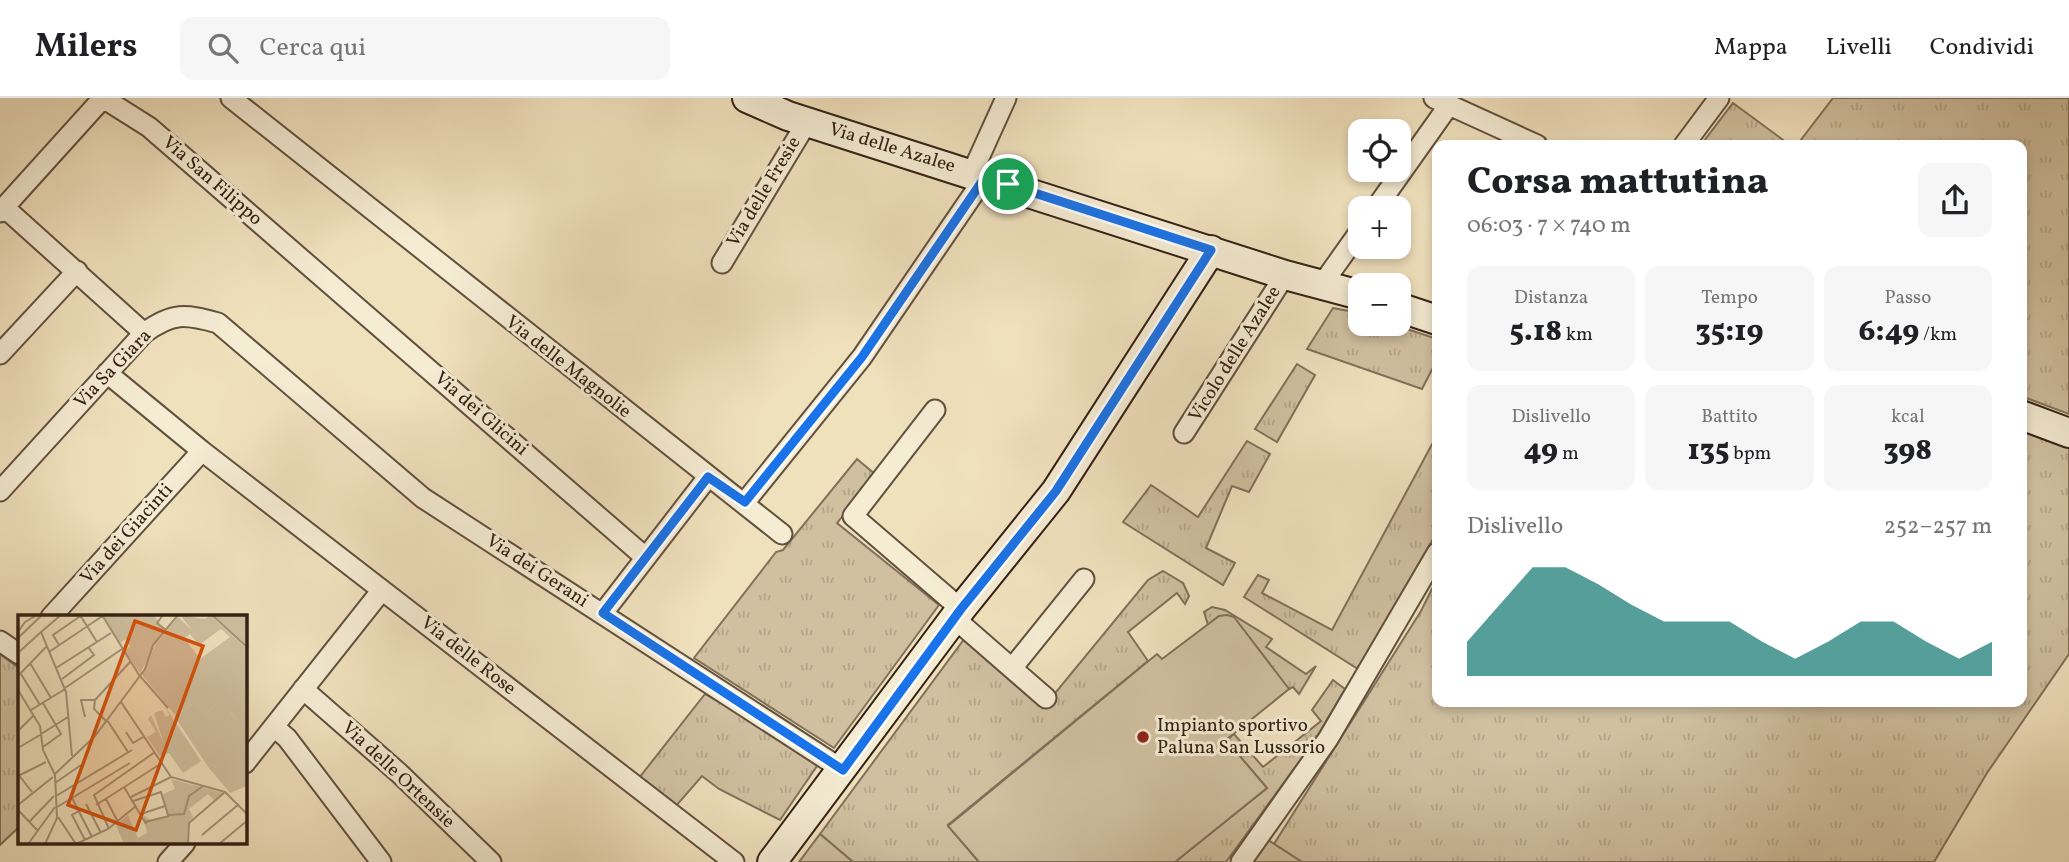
<!DOCTYPE html>
<html lang="it">
<head>
<meta charset="utf-8">
<style>
	:root { --surface:#fff; --page:#f6f6f6; --text:#202124; --muted:#757577; --line:#e0e0e0; --accent:#0f766e }
	body { margin:0; font-family:Vollkorn,serif; background:var(--page); color:var(--text); height:100vh; display:flex; flex-direction:column; font-size:26px; white-space:nowrap }
	* { box-sizing:border-box; margin:0 }
	p { font-size:23px; color:var(--muted) }
	.icon { flex:none; width:38px; height:38px; fill:none; stroke:currentColor; stroke-width:2; stroke-linecap:round; stroke-linejoin:round }
	.map { position:relative; flex:1; overflow:hidden }
	.details { position:absolute; left:1432px; top:42px; width:595px; height:567px; display:flex; flex-direction:column; background:var(--surface); border-radius:14px; box-shadow:0 4px 10px #0003 }
	.details>* { flex:none }
	.fabs { position:absolute; left:1348px; top:21px; display:grid; gap:14px }
	.fabs a { display:grid; place-items:center; width:63px; height:63px; border-radius:14px; background:var(--surface); box-shadow:0 4px 10px #0003; font-size:35px }
	.pin { position:absolute; display:grid; place-items:center; width:60px; height:60px; color:#fff; margin:-30px; border:4px solid #fff; border-radius:50%; box-shadow:0 2px 7px #0007 }
	.round { display:grid; place-items:center; flex:none; width:74px; height:74px; border-radius:14px; background:var(--page) }
	.headline { display:flex; align-items:center; justify-content:space-between; height:119px; padding:0 35px }
	h1 { font-size:38px; font-weight:800; line-height:52px }
	.figures { display:grid; grid-template-columns:repeat(3,1fr); gap:10px; height:119px; padding:7px 35px }
	.figures div { display:grid; align-content:center; border-radius:14px; background:var(--page); text-align:center }
	.figures b { font-size:30px; font-weight:800 }
	.figures small { font-size:19px; font-weight:400 }
	.figures p { font-size:19px }
	.chart { height:196px; padding:14px 35px }
	.chart p { display:flex; justify-content:space-between }
	.chart svg { width:100%; height:126px; margin-top:7px; fill:var(--accent); opacity:.7 }
	header { display:flex; align-items:center; gap:42px; box-sizing:border-box; height:98px; padding:0 35px; background:var(--surface); border-bottom:2px solid var(--line) }
	header strong { font-size:33px }
	nav { display:flex; gap:38px; margin-inline-start:auto; font-size:24px }
	.search { width:490px; height:63px; background:var(--page); display:flex; align-items:center; gap:18px; box-sizing:border-box; padding:0 24px; border-radius:14px; color:var(--muted); font-size:26px }
	.map>svg:first-child { display:block }
</style>
</head>
<body>
<header>
<strong>Milers</strong>
<div class="search"><svg class="icon" aria-label="search" viewBox="0 0 24 24"><circle cx="10" cy="10" r="6"/><path d="M15 15l6 6"/></svg>Cerca qui</div>
<nav><a>Mappa</a><a>Livelli</a><a>Condividi</a></nav>
</header>
<div class="map">
<svg width="2069" height="764" viewBox="0 0 2069 764">
	<defs>
		<pattern id="grass-tufts" width="24" height="20" patternUnits="userSpaceOnUse" patternTransform="scale(1.75)"><rect width="24" height="20" fill="#d0c0a0"/><path d="M3 7l-1-3M5 7V3M7 7l1-3M15 17l-1-3M17 17v-4M19 17l1-3" fill="none" stroke="#b3a589"/></pattern>
	</defs>
	<rect width="100%" height="100%" fill="#f0e1bd"/>
	<filter id="stains"><feTurbulence type="fractalNoise" baseFrequency=".00286" numOctaves="4"/><feColorMatrix values="0 0 0 0 .2 0 0 0 0 .09 0 0 0 0 .02 0 0 0 .5 -.17"/></filter>
	<radialGradient id="worn" r=".72"><stop offset=".6" stop-color="#630" stop-opacity="0"/><stop offset="1" stop-color="#630" stop-opacity=".3"/></radialGradient>
	<path fill="url(#grass-tufts)" stroke="#82705a" stroke-width="2" d="M1833,0H2069V316L2021,298V47H1797Z
		M1733,5L1790,47H1701Z
		M1333,210L1360,215V226H1392L1437,241V262L1422,291L1307,251Z
		M1297,266L1315,277L1277,344L1255,331Z
		M2021,327L2069,345V556L1987,675L1934,764H1302L1274,746L1421,513L1437,481V604H2021Z
		M1437,337V434L1358,571L1244,499L1258,477L1269,482L1262,495L1332,532Z
		M1247,343L1270,356L1249,394L1232,388L1206,450L1235,465L1223,487L1123,424L1151,387L1198,419Z
		M857,361L876,377L837,425L939,507L834,650L694,560L776,454L783,452Z
		M1163,473L1183,485L1189,498L1185,506L1177,495L1128,534L1148,563L948,727L979,764H853L820,736L965,540L1007,571L1043,610L1148,482Z
		M1212,509L1225,512L1272,541L1266,549L1306,576L1316,568L1299,596L1293,589L1289,591L1219,518L1208,527L1204,514Z
		M0,556L19,570V729L0,747Z
		M1333,582L1345,591L1315,642L1226,764H1175L1267,690L1226,642L1234,636L1263,669L1321,623L1312,612Z
		M705,596L804,653L817,668L780,722L719,691L702,678L676,708L639,680Z"/>
	<path fill="#d0c0a0" stroke="#82705a" stroke-width="2" d="M1227,517L1234,519L1289,591L1226,642L1267,690L1175,764H979L948,728L1157,556L1162,561L1219,518Z
		M820,736L853,764H799Z
		M1262,738L1302,764H1241Z"/>
	<g fill="none" stroke-linecap="round" stroke-linejoin="round">
		<g stroke="#62503f" stroke-width="23">
			<path id="street" d="M103,0L149,29L645,459
				M231,0L782,436
				M1434,0L1537,47
				M1684,47L1719,0
				M972,75L1006,0
				M5,110L144,235
				M1376,110L1449,7
				M0,114L103,0
				M722,165L807,24
				M1323,185L1360,133
				M0,256L77,173
				M107,275L202,353L734,764
				M935,312L853,418L961,511
				M1184,335L1285,177
				M0,393L144,235C173,214 185,216 218,225L423,400L843,672
				M745,404L862,259L985,79
				M603,515L708,379
				M51,519L202,353
				M954,520L1046,600
				M0,543L19,556
				M1013,569L1084,481
				M303,591L399,675L491,764
				M274,629L287,640L381,764
				M245,665L382,492
				M168,764L185,745
				M1241,764L1328,641L1437,455"/>
		</g>
		<g stroke="#332015" stroke-width="32">
			<path id="secondary" d="M747,0L788,18L1285,177L1360,197
				M1398,209L1437,222
				M2021,317L2069,335
				M772,764L961,511L1056,393L1211,152"/>
		</g>
		<use href="#street" stroke="#f5ecd4" stroke-width="19"/>
		<use href="#secondary" stroke="#f5ecd4" stroke-width="28"/>
	</g>
	<g fill="none" stroke-linecap="round" stroke-linejoin="round">
		<g stroke="#fff" stroke-width="14">
			<path id="route" d="M985,79L1211,152L1056,393L961,511L843,672L603,515L708,379L745,404L862,259Z"/>
		</g>
		<use href="#route" stroke="#1a73e8" stroke-width="9"/>
	</g>
	<circle fill="#8f2418" stroke="#f5ecd4" stroke-width="2.5" cx="1143" cy="639" r="7"/>
	<g text-anchor="middle" dominant-baseline="central" stroke-width="6" stroke-linejoin="round" paint-order="stroke">
		<g font-size="19" fill="#332015" stroke="#f5ecd4">
			<text transform="translate(892 50) rotate(17)">Via delle Azalee</text>
			<text transform="translate(212 83) rotate(41)">Via San Filippo</text>
			<text transform="translate(764 94) rotate(-59)">Via delle Fresie</text>
			<text transform="translate(1235 256) rotate(-58)">Vicolo delle Azalee</text>
			<text transform="translate(568 269) rotate(38)">Via delle Magnolie</text>
			<text transform="translate(113 271) rotate(-46)">Via Sa Giara</text>
			<text transform="translate(481 316) rotate(41)">Via dei Glicini</text>
			<text transform="translate(127 436) rotate(-48)">Via dei Giacinti</text>
			<text transform="translate(537 473) rotate(33)">Via dei Gerani</text>
			<text transform="translate(468 558) rotate(38)">Via delle Rose</text>
			<text transform="translate(398 677) rotate(43)">Via delle Ortensie</text>
		</g>
		<g font-size="19" fill="#332015" stroke="#f5ecd4" text-anchor="start">
			<text x="1157" y="628">Impianto sportivo<tspan x="1157" dy="22">Paluna San Lussorio</tspan></text>
		</g>
	</g>
	<g transform="translate(18 517)">
		<rect width="229" height="229" fill="#f0e1bd"/>
		<path d="M136,0L146,15L122,58L107,36L112,32L108,24L102,28L86,2ZM162,0L187,4L192,0L229,34V171L212,178L191,153L211,136L201,120L218,104L203,85L189,98L176,88L158,101L124,60L136,31L160,2L174,15ZM203,14L212,22L182,44L166,23L172,19L181,30ZM195,0H229V32ZM146,90L183,146L165,158L151,138L142,141L129,122L138,117L130,104L133,100L146,129L151,99ZM153,164L205,178L196,185L190,179L171,194L175,202L170,207L169,229H106L98,210L110,200L120,223L129,218L125,200L132,205L150,201L145,179L157,174Z" fill="#d0c0a0" fill-rule="evenodd"/>
		<path d="M227,68L221,80L218,118H229V137L225,124L214,132L205,121L219,105L205,88Z" fill="#d0c0a0"/>
		<path d="M203,85L219,106L201,120L212,136L191,153L157,102L176,88L189,98ZM145,95L147,102L153,100L161,124L146,129L136,98Z" fill="#d0c0a0"/>
		<path fill="none" stroke="#a4947a" stroke-width="2" d="M43,0L23,17L48,77L54,141M62,0L79,27M84,0L121,60L150,93M145,0L139,8L148,15M194,0L230,33M0,17L7,7L19,0M0,23L24,0M41,30L35,20L64,0M31,37L86,0M0,38L23,17M12,48L33,83M38,53L93,18M3,59L22,90M0,61L28,32M44,64L76,40L70,32M47,73L104,34M0,75L22,111L25,135L37,160M103,87L153,162L207,177L230,200M25,88L43,119L25,132M13,95L47,74M67,102L63,85H77M89,105L110,137M88,106L76,94L77,85L112,47M0,116L15,101M108,117L115,128L127,121M23,119L50,102M0,133L22,120M0,159L14,177M37,159L77,121L107,81L127,54L135,30L160,0M0,161L28,147M37,168L63,150M106,172L128,209M38,181L114,135M53,181L74,222M113,182L153,162M88,184L100,207M115,186L143,177L150,200L166,199L171,181L185,171M68,189L83,218M0,190L35,162M78,190L144,148M39,192L112,148M0,195L20,216M61,196L54,200L67,225M123,199L147,191M40,202L58,229M11,207L36,181M127,207L151,201M91,214L76,180L137,137M184,220L221,189M10,229L37,192M27,229L39,203L37,160M58,229L90,214L118,191M170,229L171,208L207,177M201,229L230,205"/>
		<path fill="#d6530d" fill-opacity="0.15" stroke="#d6530d" stroke-width="3.5" d="M117,6L185,31L118,215L50,190Z"/>
		<rect width="229" height="229" fill="none" stroke="#332015" stroke-width="3.5"/>
	</g>
	<rect width="100%" height="100%" filter="url(#stains)"/>
	<rect width="100%" height="100%" fill="url(#worn)"/>
</svg>
<div class="fabs">
<a><svg class="icon" aria-label="locate" viewBox="0 0 24 24"><circle cx="12" cy="12" r="6"/><path d="M12 2v4M12 18v4M2 12h4M18 12h4"/></svg></a>
<a>+</a>
<a>−</a>
</div>
<div class="pin" style="left:1008px;top:86px;background:#1e9e55"><svg class="icon" aria-label="arrive" viewBox="0 0 24 24"><path d="M6 21V4h12l-3 4 3 4H6"/></svg></div>
<section class="details">
<div class="headline"><div><h1>Corsa mattutina</h1><p>06:03 · 7 × 740 m</p></div><a class="round"><svg class="icon" aria-label="share" viewBox="0 0 24 24"><path d="M12 15V3M7 8l5-5 5 5M5 13v7h14v-7"/></svg></a></div>
<div class="figures">
<div><p>Distanza</p><b>5.18<small> km</small></b></div>
<div><p>Tempo</p><b>35:19</b></div>
<div><p>Passo</p><b>6:49<small> /km</small></b></div>
</div>
<div class="figures">
<div><p>Dislivello</p><b>49<small> m</small></b></div>
<div><p>Battito</p><b>135<small> bpm</small></b></div>
<div><p>kcal</p><b>398</b></div>
</div>
<div class="chart"><p><span>Dislivello</span>252–257 m</p>
<svg viewBox="0 0 160 44" preserveAspectRatio="none"><path d="M0 44V32L10 19L20 6L30 6L40 12L50 19L60 25L70 25L80 25L90 32L100 38L110 32L120 25L130 25L140 32L150 38L160 32V44z"/></svg>
</div>
</section>
</div>
</body>
</html>
